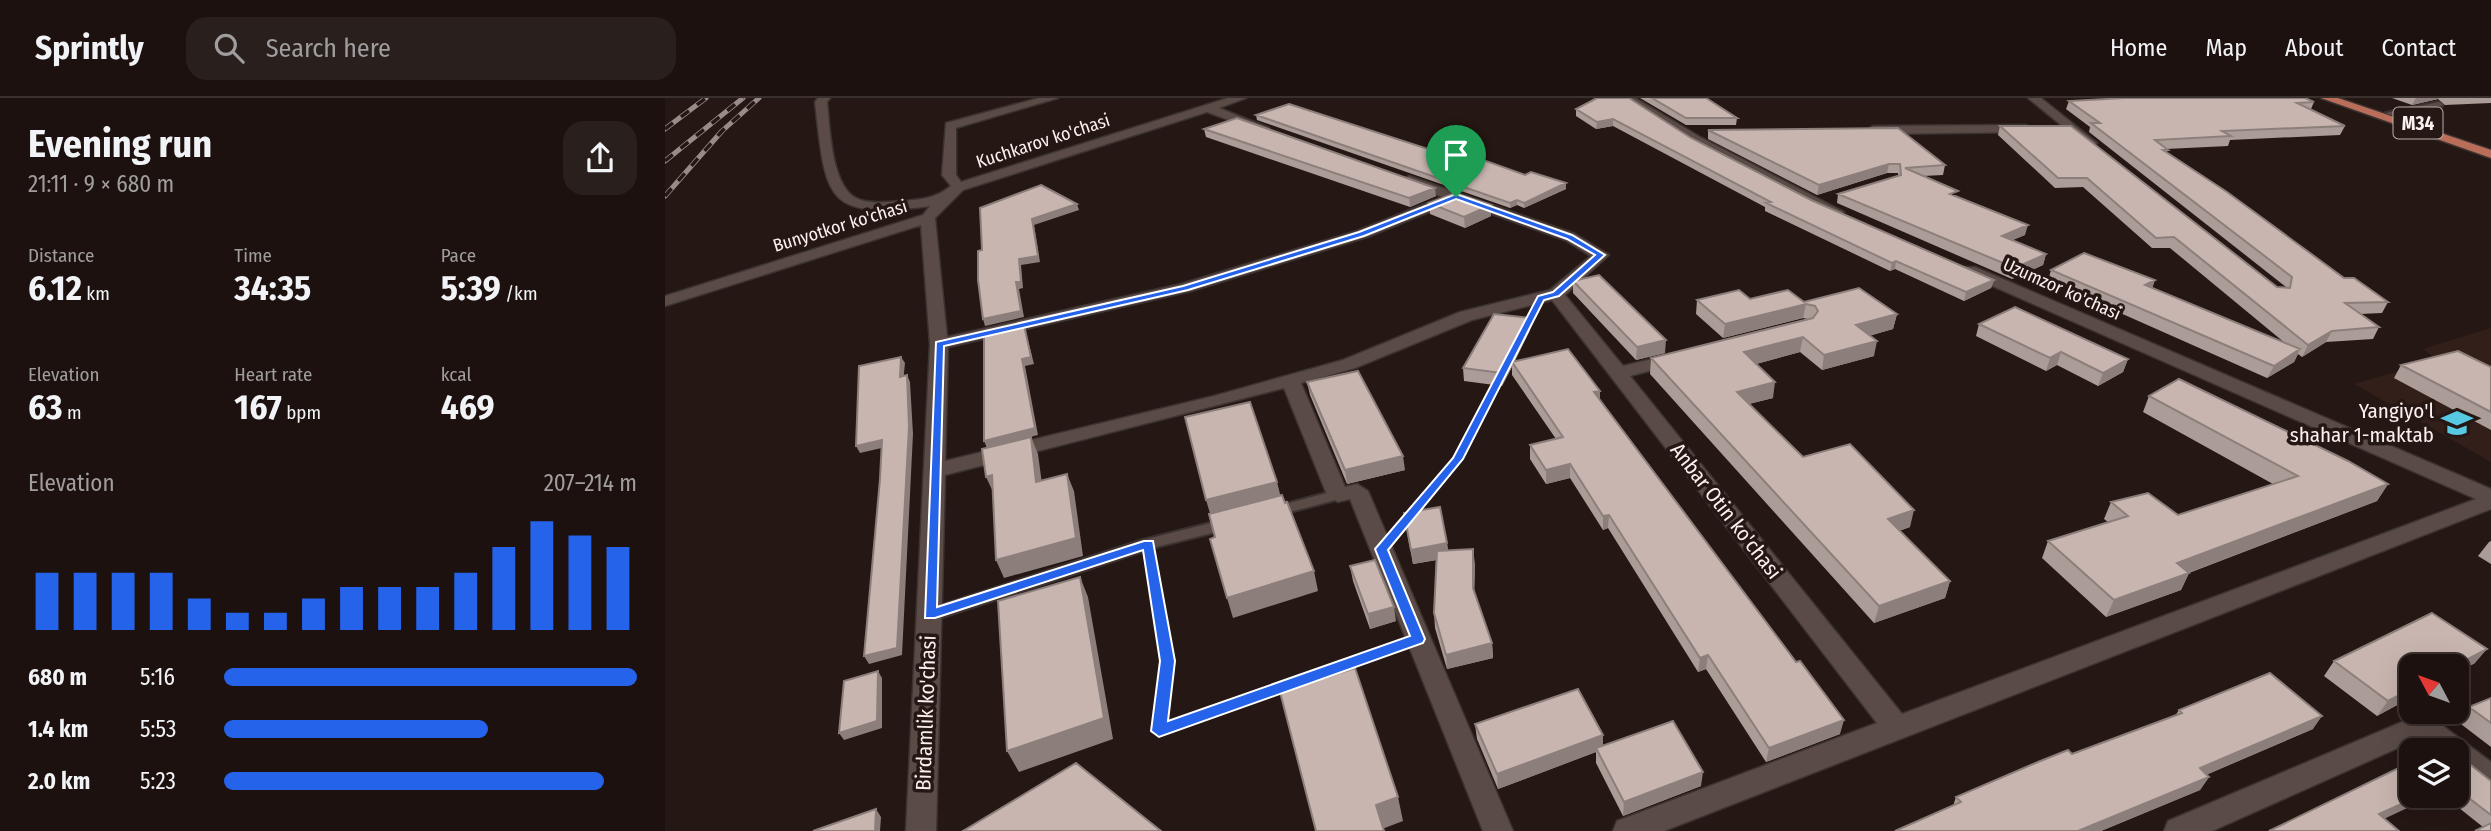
<!DOCTYPE html>
<html lang="en">
<head>
<meta charset="utf-8">
<style>
	:root { --surface:#1c110e; --page:#291f1c; --text:#f1f3f6; --muted:#a09d9e; --line:#3a312e; --accent:#2563eb }
	body { margin:0; font-family:"Fira Sans Condensed",sans-serif; background:var(--page); color:var(--text); height:100vh; display:flex; flex-direction:column; font-size:26px; white-space:nowrap }
	* { box-sizing:border-box; margin:0 }
	p { font-size:23px; color:var(--muted) }
	.icon { flex:none; width:38px; height:38px; fill:none; stroke:currentColor; stroke-width:2; stroke-linecap:round; stroke-linejoin:round }
	.map { position:relative; flex:1; overflow:hidden }
	.drawer { display:flex; flex-direction:column; background:var(--surface); width:665px }
	.drawer>* { flex:none }
	.needle { width:46px; rotate:311deg }
	.tools { position:absolute; left:1734px; top:556px; display:grid; gap:14px }
	.tools a { display:grid; place-items:center; width:70px; height:70px; border-radius:14px; background:var(--surface); box-shadow:0 7px 28px #0002,0 0 0 2px var(--line); font-size:35px }
	.pin { position:absolute; display:grid; place-items:center; width:60px; height:60px; color:#fff; margin:-72px -30px; border-radius:50% 50% 50% 0; rotate:-45deg; box-shadow:0 0 7px #0007 }
	.pin .icon { rotate:45deg }
	.round { display:grid; place-items:center; flex:none; width:74px; height:74px; border-radius:21px; background:var(--page) }
	.headline { display:flex; align-items:center; justify-content:space-between; height:119px; padding:0 28px }
	h1 { font-size:38px; font-weight:700; line-height:52px }
	.metrics { display:grid; grid-template-columns:repeat(3,1fr); gap:10px; height:119px; padding:7px 28px }
	.metrics div { display:grid; align-content:center }
	.metrics b { font-size:35px; font-weight:700 }
	.metrics small { font-size:19px; font-weight:400 }
	.metrics p { font-size:19px }
	.chart { height:196px; padding:14px 28px }
	.chart p { display:flex; justify-content:space-between }
	.chart svg { width:100%; height:126px; margin-top:7px; stroke:var(--accent); stroke-width:6 }
	ul { padding:0 28px; list-style:none; font-size:23px }
	li { display:grid; grid-template-columns:112px 84px 1fr; align-items:center; height:52px }
	li i { height:18px; border-radius:9px; background:var(--accent) }
	header { display:flex; align-items:center; gap:42px; box-sizing:border-box; height:98px; padding:0 35px; background:var(--surface); border-bottom:2px solid var(--line) }
	header strong { font-size:33px }
	nav { display:flex; gap:38px; margin-inline-start:auto; font-size:24px }
	.search { width:490px; height:63px; background:var(--page); display:flex; align-items:center; gap:18px; box-sizing:border-box; padding:0 24px; border-radius:21px; color:var(--muted); font-size:26px }
	main { display:flex; flex:1; min-height:0 }
	.map>svg:first-child { display:block }
</style>
</head>
<body>
<header>
<strong>Sprintly</strong>
<div class="search"><svg class="icon" aria-label="search" viewBox="0 0 24 24"><circle cx="10" cy="10" r="6"/><path d="M15 15l6 6"/></svg>Search here</div>
<nav><a>Home</a><a>Map</a><a>About</a><a>Contact</a></nav>
</header>
<main>
<section class="drawer">
<div class="headline"><div><h1>Evening run</h1><p>21:11 · 9 × 680 m</p></div><a class="round"><svg class="icon" aria-label="share" viewBox="0 0 24 24"><path d="M12 15V3M7 8l5-5 5 5M5 13v7h14v-7"/></svg></a></div>
<div class="metrics">
<div><p>Distance</p><b>6.12<small> km</small></b></div>
<div><p>Time</p><b>34:35</b></div>
<div><p>Pace</p><b>5:39<small> /km</small></b></div>
</div>
<div class="metrics">
<div><p>Elevation</p><b>63<small> m</small></b></div>
<div><p>Heart rate</p><b>167<small> bpm</small></b></div>
<div><p>kcal</p><b>469</b></div>
</div>
<div class="chart"><p><span>Elevation</span>207–214 m</p>
<svg viewBox="0 0 160 44" preserveAspectRatio="none"><path d="M5 44V24M15 44V24M25 44V24M35 44V24M45 44V33M55 44V38M65 44V38M75 44V33M85 44V29M95 44V29M105 44V29M115 44V24M125 44V15M135 44V6M145 44V11M155 44V15"/></svg>
</div>
<ul>
<li><b>680 m</b>5:16<i style="width:100%"></i></li>
<li><b>1.4 km</b>5:53<i style="width:64%"></i></li>
<li><b>2.0 km</b>5:23<i style="width:92%"></i></li>
</ul>
</section>
<div class="map">
<svg width="1826" height="733" viewBox="0 0 1826 733">
	<rect width="100%" height="100%" fill="#251713"/>
	<path fill="#331f1a" d="M1826,230V364L1689,286L1773,262L1758,251Z"/>
	<g fill="none" stroke-linecap="round" stroke-linejoin="round">
		<g stroke="#3c3331" stroke-width="4">
			<path id="service" d="M1774,4L1778,6L1777,8L1725,17L1721,15Z
				M673,392L680,397L678,400L606,419L599,414L601,411Z
				M566,420L574,425L571,429L487,450L265,523L259,521L257,517L259,513L478,442Z"/>
		</g>
		<g stroke="#3c3331" stroke-width="3">
			<path id="minor" d="M153,0H165L162,4C165,30 166,94 196,102C208,106 222,104 234,103C254,102 270,101 286,88L277,77L281,25L374,0H393L291,30V77L296,84L563,0H581L554,10L604,30L594,33L542,14L298,92L270,120L282,239L516,186L692,133L778,99L739,85L737,82L744,78L910,136L944,157L900,197L958,268L1012,255L1018,256L1021,260L1018,264L965,278L1237,616L1811,401L1298,175V169H1310L1826,391V411L999,733H948L952,723L1212,625L887,202L807,222L690,270L636,285L680,389L692,386L703,393L848,733H818L685,401L673,404L662,397L619,290L280,377L271,733H241L265,246L256,127L0,208V198L258,117L265,108C159,122 161,101 150,4ZM791,103L900,142L926,158L885,192L795,214L678,262L549,298L280,363L283,249L526,193L702,139Z
				M956,0H970L1035,39L1179,114L1167,117L1027,45Z
				M1363,0H1376L1432,45L1422,48Z
				M1361,27L1367,31L1365,34L1208,36L1202,32L1208,28Z
				M1756,616L1766,619L1826,664V694L1816,690L1792,671V653H1769L1753,641L1547,733H1499L1503,723Z"/>
		</g>
		<g stroke="#3c3331" stroke-width="3">
			<path id="primary" d="M1656,0H1673L1826,52V60Z"/>
		</g>
		<path stroke="#665a56" stroke-width="4.5" stroke-dasharray="2 5" stroke-linecap="butt" d="M733,432L792,361L833,283
			M486,464L488,477"/>
		<path stroke="#665a56" stroke-width="5" stroke-dasharray="2.5 7" stroke-linecap="butt" d="M488,475L503,563L494,633L731,549"/>
		<use href="#service" fill="#5b4b47" fill-rule="evenodd"/>
		<use href="#minor" fill="#5b4b47" fill-rule="evenodd"/>
		<use href="#primary" fill="#ba6d59" fill-rule="evenodd"/>
		<g stroke="#988c89" stroke-width="5">
			<path id="rail" d="M0,31L41,0
				M0,63L78,0
				M0,98L57,33L94,0"/>
		</g>
		<use href="#rail" stroke="#251713" stroke-width="3.5" stroke-dasharray="10" stroke-linecap="butt"/>
	</g>
	<path fill="#ac9c97" d="M975,0H1041L1072,20L1071,27H1021Z
		M1727,0H1826V5L1780,7L1773,1L1747,7Z
		M1404,3L1649,4L1646,11L1680,28L1675,37L1565,42L1563,48L1501,51L1503,52L1502,54L1679,180L1723,204L1717,215L1695,216L1714,229L1708,241L1661,244L1637,259L1633,256L1629,264L1602,280L1383,183L1386,172L1490,182L1487,190L1620,245L1505,150H1487L1418,89L1390,90L1333,37L1335,28L1612,189H1621L1424,34L1425,29L1401,11Z
		M911,11L1026,40L1146,102L1329,182L1326,190L1299,203L1230,171L1225,173L1100,113V109L948,28L931,31L911,18Z
		M591,17L769,53L901,91L859,110L852,107L845,110L592,22Z
		M539,31L771,98L745,109L541,39Z
		M1043,32L1280,67L1278,77L1258,78L1291,99L1360,137L1347,142L1381,156L1378,167L1347,181L1172,105L1173,96L1233,78V75H1222L1152,97L1043,41Z
		M764,105L826,118L800,130L765,116Z
		M908,183L1000,255L971,262L908,195Z
		M1085,201L1139,204L1232,216L1228,231L1204,238L1209,258L1157,272L1135,254L1091,266L1108,300L1084,306L1138,359L1245,429L1234,433L1285,483L1280,500L1209,525L985,276L986,260L1142,221L1138,220L1058,240L1031,216L1032,202Z
		M1314,226L1463,261L1458,274L1433,288L1392,267L1381,273L1311,238Z
		M865,232L850,263L935,293V303L1175,636L1101,664L1041,571L1033,574L943,430L938,432L905,380L881,386L865,361V347L891,341L847,277V269L837,288L799,283L798,270Z
		M1736,267L1826,269V332L1729,280Z
		M642,284L740,372L682,386L645,297Z
		M1484,298L1723,386L1712,403L1524,475L1516,492L1441,519L1377,460L1383,443L1443,424L1439,421L1446,404L1513,417L1608,386L1478,314Z
		M741,429L782,445L783,453L810,466L809,494L827,545L828,560L782,571L770,530L769,515L771,462L748,466Z
		M1826,443V466L1813,458L1824,444Z
		M685,468L731,523L705,531L688,483Z
		M1669,563L1810,565L1712,618L1659,578Z
		M1826,600V649L1792,623L1804,609Z
		M1514,612L1648,631L1541,677L1544,679L1535,692L1436,733H1230L1288,708L1291,699L1510,618Z
		M810,626L938,637V648L1036,688L958,718L931,665V654L833,691L812,641Z
		M1792,656L1826,683V733L1818,729L1779,698H1792Z"/>
	<path fill="#8c7f7b" d="M1751,0H1774L1773,1L1747,7Z
		M948,21V28L931,31L932,24Z
		M1224,66L1222,75L1152,97L1154,87Z
		M901,85V91L859,110V105Z
		M770,90L771,98L745,109L744,100Z
		M852,102V107L845,110V105Z
		M412,106L414,112L369,127L375,164L356,167L358,190L354,191L359,219L320,228L318,221L351,184L354,161L367,121Z
		M826,107V118L800,130L799,119Z
		M1363,127L1360,137L1334,148L1337,138Z
		M1381,156L1378,167L1347,181L1350,170Z
		M1231,163L1230,171L1225,173L1227,165Z
		M1329,182L1326,190L1299,203L1301,194Z
		M1490,182L1486,193L1480,187Z
		M1141,206L1138,220L1058,240L1060,226Z
		M1232,216L1228,231L1188,242L1191,227Z
		M865,220V232L848,266L847,264V269L837,288L836,275Z
		M359,227L369,266L360,268L373,337L322,350L319,343L357,261Z
		M1667,233L1661,244L1637,259L1643,247Z
		M1138,239L1135,254L1077,270L1079,254Z
		M1001,242L1000,255L971,262L972,249Z
		M1212,243L1209,258L1157,272L1159,257Z
		M1635,251L1629,264L1602,280L1609,268Z
		M1396,254L1392,267L1381,273L1385,260Z
		M236,259L240,265L238,285L235,279Z
		M1463,261L1458,274L1433,288L1438,275Z
		M242,277L245,284L248,336L237,557L204,566L199,558Z
		M1110,284L1108,300L1071,309L1072,294Z
		M935,293V306L929,294Z
		M366,339L373,356L379,401L371,384Z
		M217,342L221,349L195,355L191,348Z
		M738,358L740,372L682,386L680,372Z
		M905,366V380L881,386V372Z
		M402,376L409,393L418,458L339,480L331,462Z
		M327,377L329,396L321,379Z
		M612,384L617,404L547,422L541,402Z
		M1723,386L1712,403L1512,479L1524,475L1516,492L1441,519L1449,502L1512,465Z
		M1249,412L1245,429L1219,438L1223,421Z
		M944,417L943,430L938,432V418Z
		M782,445L784,460L748,466L746,452Z
		M808,451L810,466L809,505L808,490Z
		M649,473L653,493L568,520L562,500Z
		M415,479L423,499L448,641L354,674L342,653Z
		M1285,483L1280,500L1209,525L1214,508Z
		M729,509L731,523L705,531L703,516Z
		M827,545L828,560L782,571L781,557Z
		M1822,551L1810,565L1792,575V569H1788Z
		M1043,557L1041,571L1033,574L1035,560Z
		M213,573L217,580V630L179,642L174,635Z
		M1746,591V599L1712,618L1723,603Z
		M1657,618L1648,631L1526,683L1535,670Z
		M1179,622L1175,636L1101,664L1104,650Z
		M938,637V651L931,650V654L833,691L832,676Z
		M1038,674L1036,688L958,718L959,704Z
		M1544,679L1535,692L1436,733H1413Z
		M1754,698H1768L1706,727L1714,716Z
		M733,699L738,723L717,731L711,707Z
		M211,711L216,719L215,733H210Z"/>
	<path fill="#c8b5b0" stroke="#8c7f7b" stroke-width="2" d="M932,0H964L1026,40L1146,102L1329,182L1301,194L1231,163L1227,165L1101,105L1106,104L948,21L932,24L911,11Z
		M987,0H1041L1072,20H1021Z
		M1460,0H1640L1649,4L1632,5L1680,28L1557,33L1566,38L1490,42L1503,52H1498L1562,94L1679,180H1689L1723,204L1680,205L1714,229L1667,233L1643,247L1509,139L1491,140L1422,80H1393L1335,28H1406L1612,189L1625,190L1627,179L1426,25H1435L1404,3Z
		M624,6L769,53L782,49L860,77L866,74L901,85L859,105L852,102L845,105L591,17Z
		M572,20L770,90L744,100L539,31Z
		M1233,30L1280,67L1240,70L1293,93L1285,96L1363,127L1337,138L1381,156L1350,170L1173,96L1236,77L1235,66H1224L1154,87L1043,32Z
		M376,87L412,106L367,121L373,158L354,161L356,184H351L356,213L318,221L313,182V153L317,152L315,110Z
		M790,95L826,107L799,119L764,105Z
		M1419,155L1490,182L1480,187L1635,251L1609,268L1386,172Z
		M934,177L1001,242L972,249L908,183Z
		M1194,190L1232,216L1191,227L1212,243L1159,257L1138,239L1079,254L1110,284L1072,294L1138,359L1185,346L1249,412L1223,421L1285,483L1214,508L986,260L1148,220L1153,213L1150,208L1141,206L1060,226L1032,202L1074,192L1085,201L1123,192L1139,204Z
		M1350,209L1463,261L1438,275L1396,254L1385,260L1314,226Z
		M829,216L865,220L836,275L798,270Z
		M359,227L366,259L357,261L370,330L319,343V236Z
		M903,251L935,293L929,294L1131,564L1135,563L1179,622L1104,650L1043,557L1035,560L944,417L938,418L905,366L881,372L865,347L898,339L847,264Z
		M1793,253L1826,269V314L1736,267Z
		M236,259L235,279L242,277L244,329L232,550L199,558L215,381L217,342L191,348L194,268Z
		M693,273L738,358L680,372L642,284Z
		M1514,281L1683,363L1723,386L1512,465L1524,475L1449,502L1383,443L1463,418L1446,404L1483,395L1513,417L1633,378L1484,298Z
		M585,304L612,384L541,402L520,319Z
		M366,339L371,384L402,376L411,440L331,462L327,377L321,379L317,351Z
		M617,397L620,405L622,404L649,473L562,500L545,441L550,439L544,416Z
		M775,409L782,445L746,452L739,415Z
		M808,451V490L827,545L781,557L769,515L772,453Z
		M710,462L729,509L703,516L685,468Z
		M415,479L439,620L342,653L333,503Z
		M1767,515L1822,551L1788,569H1746V591L1723,603L1669,563Z
		M690,570L733,699L711,707L719,733H651L615,594Z
		M213,573L212,623L174,635L179,583Z
		M1605,575L1657,618L1535,670L1544,679L1413,733H1230L1296,704L1291,699L1373,664L1403,652L1407,656L1517,615L1514,612Z
		M913,591L938,637L832,676L810,626Z
		M1826,600V625L1804,609Z
		M1008,623L1038,674L959,704L931,650Z
		M1781,647L1788,653H1769Z
		M1792,656L1826,683V717L1792,691Z
		M1746,664V698H1754L1714,716L1734,733H1604Z
		M411,665L496,733H298Z
		M211,711L210,733H148Z
		M1826,725V733H1810Z"/>
	<path fill="#2563eb" stroke="#fff" stroke-width="2" fill-rule="evenodd" d="M791,96L907,137L940,157L894,198L879,202L798,361L723,452L760,541L758,545L494,639L486,633L495,563L478,452L270,520H260L271,244L518,188L694,134ZM791,101L902,141L930,157L888,194L873,198L788,360L710,451L745,538L503,623L510,563L488,443H479L272,509L279,248L523,192L699,138Z"/>
	<defs>
		<g id="school-bare" transform="scale(2.415)"><path d="M0-5L7-2L0 1L-7-2ZM-4 1L0 2.5L4 1V4Q0 6-4 4Z" fill="#58c9e3" stroke="#251713" stroke-width="2.5" paint-order="stroke"/></g>
	</defs>
	<g fill-rule="evenodd">
		<use href="#school-bare" x="1792" y="325"/>
	</g>
	<g text-anchor="middle" dominant-baseline="central" stroke-width="7" stroke-linejoin="round" paint-order="stroke">
		<g font-size="18" fill="#faf0ed" stroke="#251713">
			<text transform="translate(378 43) rotate(-18)">Kuchkarov ko'chasi</text>
			<text transform="translate(175 128) rotate(-17)">Bunyotkor ko'chasi</text>
			<text transform="translate(1397 191) rotate(24)">Uzumzor ko'chasi</text>
		</g>
		<rect fill="#251713" stroke="#baafac" stroke-width="2" x="1728.5" y="9.5" width="49" height="31" rx="5"/>
		<g font-size="19" font-weight="bold" fill="#faf0ed">
			<text x="1753" y="25">M34</text>
		</g>
		<g font-size="21" fill="#faf0ed" stroke="#251713" text-anchor="end">
			<text x="1769" y="313">Yangiyo'l<tspan x="1769" dy="24">shahar 1-maktab</tspan></text>
		</g>
		<g font-size="21" fill="#faf0ed" stroke="#251713">
			<text transform="translate(1061 413) rotate(52)">Anbar Otin ko'chasi</text>
			<text transform="translate(261 615) rotate(-88)">Birdamlik ko'chasi</text>
		</g>
	</g>
</svg>
<div class="tools">
<a><svg class="needle" viewBox="-14 -14 28 28"><path d="M0-13l5 13h-10z" fill="#e53935"/><path d="M0 13l5-13h-10z" fill="#a09d9e"/></svg></a>
<a><svg class="icon" aria-label="layers" viewBox="0 0 24 24"><path d="M12 4l9 5-9 5-9-5zM3 14l9 5 9-5"/></svg></a>
</div>
<div class="pin" style="left:791px;top:99px;background:#1e9e55"><svg class="icon" aria-label="arrive" viewBox="0 0 24 24"><path d="M6 21V4h12l-3 4 3 4H6"/></svg></div>
</div>
</main>
</body>
</html>
